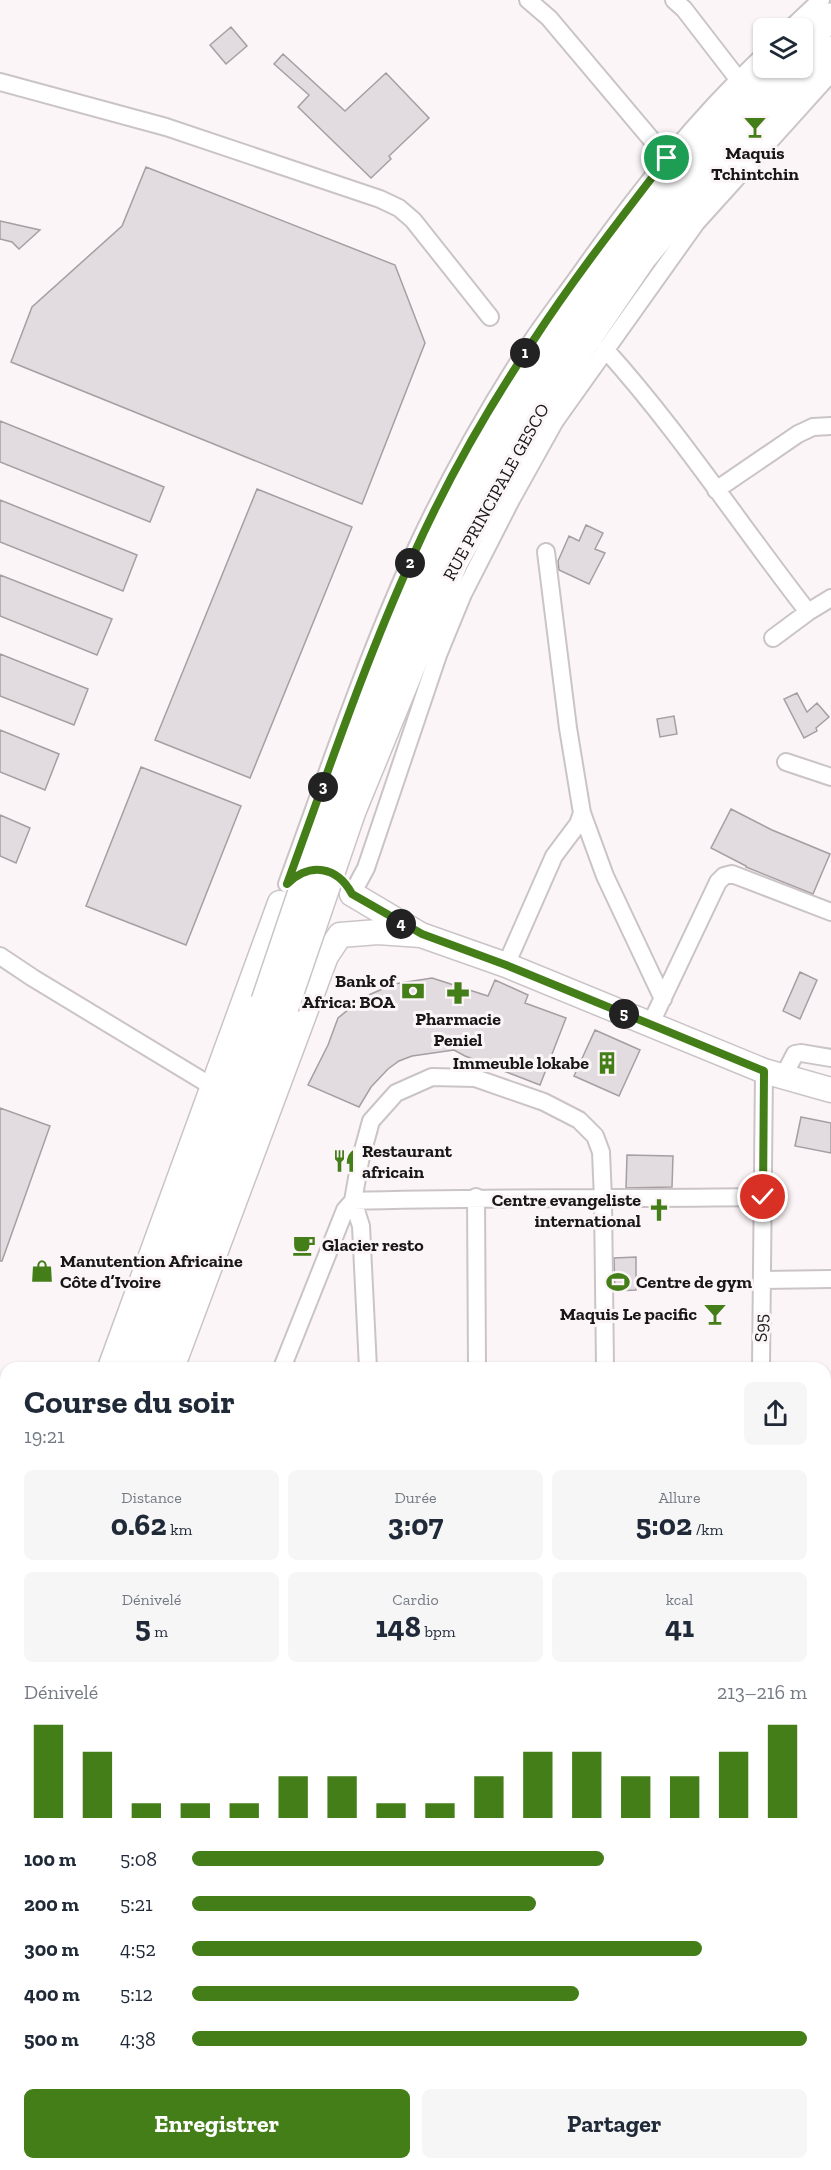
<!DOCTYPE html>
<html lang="fr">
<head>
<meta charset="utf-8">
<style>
	:root { --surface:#fff; --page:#f6f6f7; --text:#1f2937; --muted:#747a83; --accent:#447e19 }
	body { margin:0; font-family:"Zilla Slab",serif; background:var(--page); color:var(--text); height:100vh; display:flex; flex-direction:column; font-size:22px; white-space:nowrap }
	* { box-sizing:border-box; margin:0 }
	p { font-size:20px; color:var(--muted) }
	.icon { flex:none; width:33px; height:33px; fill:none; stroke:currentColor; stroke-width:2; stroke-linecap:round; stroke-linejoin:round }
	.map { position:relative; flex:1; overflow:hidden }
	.side { position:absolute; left:0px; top:1362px; width:831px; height:808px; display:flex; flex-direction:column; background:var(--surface); border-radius:18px 18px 0 0; box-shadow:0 2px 4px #0004 }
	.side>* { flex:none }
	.controls { position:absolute; left:753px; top:18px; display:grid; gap:12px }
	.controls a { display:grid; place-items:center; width:60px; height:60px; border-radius:9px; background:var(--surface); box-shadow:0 2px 4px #0004; font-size:30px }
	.pin { position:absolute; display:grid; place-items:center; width:51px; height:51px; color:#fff; margin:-26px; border:3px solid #fff; border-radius:50%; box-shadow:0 2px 6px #0007 }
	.km { position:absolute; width:30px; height:30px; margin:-15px; border-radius:50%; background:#222; color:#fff; font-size:16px; line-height:30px; text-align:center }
	.round { display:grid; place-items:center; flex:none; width:63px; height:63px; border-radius:9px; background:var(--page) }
	.summary { display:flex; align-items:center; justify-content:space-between; height:102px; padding:0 24px }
	h1 { font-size:33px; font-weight:800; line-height:45px }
	.metrics { display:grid; grid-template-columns:repeat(3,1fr); gap:9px; height:102px; padding:6px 24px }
	.metrics div { display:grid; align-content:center; border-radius:9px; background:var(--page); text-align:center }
	.metrics b { font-size:30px; font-weight:800 }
	.metrics small { font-size:16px; font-weight:400 }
	.metrics p { font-size:16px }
	.chart { height:168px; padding:12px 24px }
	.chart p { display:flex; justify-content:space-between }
	.chart svg { width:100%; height:108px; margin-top:6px; stroke:var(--accent); stroke-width:6 }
	.button { display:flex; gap:12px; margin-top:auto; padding:12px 24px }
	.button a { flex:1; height:69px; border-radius:9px; background:var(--accent); color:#fff; font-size:24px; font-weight:800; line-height:69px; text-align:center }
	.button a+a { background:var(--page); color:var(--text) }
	ul { padding:0 24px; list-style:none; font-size:20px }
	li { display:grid; grid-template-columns:96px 72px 1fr; align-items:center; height:45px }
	li i { height:15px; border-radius:8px; background:var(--accent) }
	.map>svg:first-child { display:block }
</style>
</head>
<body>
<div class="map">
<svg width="831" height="2170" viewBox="0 0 831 2170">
	<rect width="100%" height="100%" fill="#fcf5f8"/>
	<path fill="#e2dbdf" stroke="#a59fa2" stroke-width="1.5" d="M231,27L247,46L226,64L210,45Z
		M283,54L345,111L386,73L429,118L389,156L391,159L371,178L298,107L309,95L274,64Z
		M146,167L395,265L425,343L362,504L11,362L32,307L122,226Z
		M0,221L40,230L19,249L12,242L0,239Z
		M0,421L164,487L150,522L0,462Z
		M257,489L352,527L250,778L155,740Z
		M0,500L137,555L123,591L0,542Z
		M586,525L603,533L595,549L605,553L589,584L559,570L558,561L569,536L579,541Z
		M0,575L112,619L97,655L0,616Z
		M0,654L88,689L74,725L0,696Z
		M797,693L807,712L817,703L829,717L816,728L817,731L804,738L784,699Z
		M674,716L677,734L660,737L657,719Z
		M0,730L59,754L45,790L0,772Z
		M141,767L241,806L186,945L86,906Z
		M731,809L772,830L830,854L813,894L746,867V866L711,848Z
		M0,815L30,828L16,863L0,856Z
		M800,972L817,980L800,1019L783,1011Z
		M432,978L488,996L495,980L528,995L525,1003L566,1018L540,1085L465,1056L454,1050L412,1056L399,1061L388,1069L371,1087L359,1107L308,1085L328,1045L338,1018L364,997L394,984Z
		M595,1030L640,1050L619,1096L574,1076Z
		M0,1108L50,1126L2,1261H0Z
		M801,1117L831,1123V1153L795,1146Z
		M627,1155L673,1156L672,1187L626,1188Z
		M636,1257V1290L615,1291L614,1258Z"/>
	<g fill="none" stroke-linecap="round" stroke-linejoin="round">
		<g stroke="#cbc4c7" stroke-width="20">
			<path id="street" d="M528,0L549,18L667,158
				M674,0L684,9L738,79
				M791,28L821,0
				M0,82L166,127L380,199L399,208L413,220L490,317
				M605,349C679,431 740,525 808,612
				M716,490L798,434L813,427L831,426
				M773,638L808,612L831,598
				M786,762L831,777
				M582,813L605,876L663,999
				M287,884C327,775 364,664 412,558C446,483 487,410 532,341C548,317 566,294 583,270C637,194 695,120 764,55
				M352,894L366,868L438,655L463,594L511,500L555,421L696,223L831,73
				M0,956L33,978L213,1087
				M506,965L554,856L578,824L582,813L568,728L546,552
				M650,1025L718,882L724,876L732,874L831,912
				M783,1077L795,1054L801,1053L831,1058
				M476,1197L477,1368
				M762,1280L831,1279
				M282,1368L345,1210L353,1201L360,1161L371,1121L396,1093L432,1077L475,1078L544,1102L579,1120L595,1136L601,1152L603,1199L605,1368
				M368,1368L361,1226L353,1201C490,1197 626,1199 763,1197
				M761,1368L764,1071
				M825,1520H831
				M273,2164V2170"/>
		</g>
		<g stroke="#cbc4c7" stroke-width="27">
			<path id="secondary" d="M352,894L421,935L506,965L764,1071L831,1090
				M110,1368L280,903
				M172,1368L326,956L340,935L378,932L421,935
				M0,1830L6,1821
				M825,2019H831
				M825,2037H831
				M0,2054H6
				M760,2164V2170"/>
		</g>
		<g stroke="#cbc4c7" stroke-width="30">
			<path id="primary" d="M802,43L831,17
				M332,803L414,601L460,506L504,422L543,359L624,241L711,137L776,68
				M352,811L454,562L524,436L555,386L643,257L727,157L778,101L831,50
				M128,1368L195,1193L265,1001
				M151,1368L285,1007
				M0,1707L6,1691
				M0,1792L6,1775"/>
		</g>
		<use href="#street" stroke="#fff" stroke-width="16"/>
		<use href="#secondary" stroke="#fff" stroke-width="24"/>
		<use href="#primary" stroke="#fff" stroke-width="27"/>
		<g stroke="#cbc4c7" stroke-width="30" stroke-linecap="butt">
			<path id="primary-bridge" d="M265,1001L332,803
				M285,1007L352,811"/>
		</g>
		<use href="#primary-bridge" stroke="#fff" stroke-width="27"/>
	</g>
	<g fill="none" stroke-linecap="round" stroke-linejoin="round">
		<g stroke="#fff" stroke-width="12">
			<path id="route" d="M667,158C621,218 574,278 533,341C488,408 445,484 412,558C364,664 327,775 287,884C310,862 337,866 352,894L422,934L506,965L764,1071L763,1197"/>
		</g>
		<use href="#route" stroke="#447e19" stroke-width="8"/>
	</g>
	<defs>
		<g id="bar-bare" transform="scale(1.8)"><path d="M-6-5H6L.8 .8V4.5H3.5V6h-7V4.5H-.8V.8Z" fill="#447e19" stroke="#fcf5f8" stroke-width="2.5" paint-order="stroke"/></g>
		<g id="bank-bare" transform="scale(1.8)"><path d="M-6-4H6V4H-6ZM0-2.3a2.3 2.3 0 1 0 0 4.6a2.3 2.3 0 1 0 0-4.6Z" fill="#447e19" stroke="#fcf5f8" stroke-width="2.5" paint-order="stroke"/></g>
		<g id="pharmacy-bare" transform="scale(1.8)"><path d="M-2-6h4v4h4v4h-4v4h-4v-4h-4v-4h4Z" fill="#447e19" stroke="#fcf5f8" stroke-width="2.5" paint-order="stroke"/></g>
		<g id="building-bare" transform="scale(1.8)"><path d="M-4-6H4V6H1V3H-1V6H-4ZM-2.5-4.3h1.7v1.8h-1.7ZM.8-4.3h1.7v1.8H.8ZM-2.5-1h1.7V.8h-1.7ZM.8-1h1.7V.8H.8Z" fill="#447e19" stroke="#fcf5f8" stroke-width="2.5" paint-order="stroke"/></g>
		<g id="restaurant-bare" transform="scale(1.8)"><path d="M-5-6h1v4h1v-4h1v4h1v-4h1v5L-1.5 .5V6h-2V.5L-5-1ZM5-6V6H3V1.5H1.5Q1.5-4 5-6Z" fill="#447e19" stroke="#fcf5f8" stroke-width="2.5" paint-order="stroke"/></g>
		<g id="church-bare" transform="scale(1.8)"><path d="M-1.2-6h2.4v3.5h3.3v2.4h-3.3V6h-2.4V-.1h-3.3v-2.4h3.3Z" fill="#447e19" stroke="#fcf5f8" stroke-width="2.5" paint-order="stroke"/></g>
		<g id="cafe-bare" transform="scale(1.8)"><path d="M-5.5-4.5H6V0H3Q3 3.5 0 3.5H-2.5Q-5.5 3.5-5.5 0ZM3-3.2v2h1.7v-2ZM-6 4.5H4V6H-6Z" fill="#447e19" stroke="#fcf5f8" stroke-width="2.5" paint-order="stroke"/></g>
		<g id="shop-bare" transform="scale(1.8)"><path d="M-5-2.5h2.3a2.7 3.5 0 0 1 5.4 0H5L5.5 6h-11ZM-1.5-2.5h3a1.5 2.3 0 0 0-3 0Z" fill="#447e19" stroke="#fcf5f8" stroke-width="2.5" paint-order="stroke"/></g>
		<g id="stadium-bare" transform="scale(1.8)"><path d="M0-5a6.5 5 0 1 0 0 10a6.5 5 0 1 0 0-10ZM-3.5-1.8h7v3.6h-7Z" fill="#447e19" stroke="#fcf5f8" stroke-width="2.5" paint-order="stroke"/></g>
	</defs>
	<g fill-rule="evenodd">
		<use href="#bar-bare" x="755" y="127"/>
		<use href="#bank-bare" x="413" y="991"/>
		<use href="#pharmacy-bare" x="458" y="993"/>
		<use href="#building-bare" x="607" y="1063"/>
		<use href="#restaurant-bare" x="344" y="1161"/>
		<use href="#church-bare" x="659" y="1210"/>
		<use href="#cafe-bare" x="304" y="1245"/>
		<use href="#shop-bare" x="42" y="1271"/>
		<use href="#stadium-bare" x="618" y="1282"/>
		<use href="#bar-bare" x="715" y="1314"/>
	</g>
	<g text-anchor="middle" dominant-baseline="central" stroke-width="6" stroke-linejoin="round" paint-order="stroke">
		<g font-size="18" font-weight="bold" fill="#181617" stroke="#fcf5f8" text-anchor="end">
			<text x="755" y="153" text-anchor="middle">Maquis<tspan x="755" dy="21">Tchintchin</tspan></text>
			<text x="395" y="981">Bank of<tspan x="395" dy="21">Africa: BOA</tspan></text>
			<text x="458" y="1019" text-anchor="middle">Pharmacie<tspan x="458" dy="21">Peniel</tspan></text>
			<text x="589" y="1063">Immeuble lokabe</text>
			<text x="362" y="1151" text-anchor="start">Restaurant<tspan x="362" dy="21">africain</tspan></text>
			<text x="641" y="1200">Centre evangeliste<tspan x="641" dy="21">international</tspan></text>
			<text x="322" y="1245" text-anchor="start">Glacier resto</text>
			<text x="60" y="1261" text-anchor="start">Manutention Africaine<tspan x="60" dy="21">Côte d’Ivoire</tspan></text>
			<text x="636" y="1282" text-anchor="start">Centre de gym</text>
			<text x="697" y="1314">Maquis Le pacific</text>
		</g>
		<g font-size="18" fill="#181617" stroke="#fcf5f8">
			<text transform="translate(496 492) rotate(-61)">RUE PRINCIPALE GESCO</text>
			<text transform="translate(761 1328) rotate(-89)">S95</text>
		</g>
	</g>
</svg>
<div class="controls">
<a><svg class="icon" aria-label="layers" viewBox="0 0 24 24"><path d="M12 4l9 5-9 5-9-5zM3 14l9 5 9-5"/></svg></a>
</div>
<div class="pin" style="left:667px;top:158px;background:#1e9e55"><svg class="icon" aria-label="arrive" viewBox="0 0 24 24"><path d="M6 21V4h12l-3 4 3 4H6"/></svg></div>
<div class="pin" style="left:763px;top:1197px;background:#d93025"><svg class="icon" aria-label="check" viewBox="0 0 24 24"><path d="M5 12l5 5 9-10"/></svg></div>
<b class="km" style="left:525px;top:353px">1</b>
<b class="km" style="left:410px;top:563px">2</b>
<b class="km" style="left:323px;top:787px">3</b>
<b class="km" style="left:401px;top:924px">4</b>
<b class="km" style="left:624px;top:1014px">5</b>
<section class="side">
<div class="summary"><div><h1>Course du soir</h1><p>19:21</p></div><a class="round"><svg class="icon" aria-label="share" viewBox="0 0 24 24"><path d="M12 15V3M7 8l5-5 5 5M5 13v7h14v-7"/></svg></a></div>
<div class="metrics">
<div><p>Distance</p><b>0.62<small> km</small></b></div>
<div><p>Durée</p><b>3:07</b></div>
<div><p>Allure</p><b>5:02<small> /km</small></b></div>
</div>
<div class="metrics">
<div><p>Dénivelé</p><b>5<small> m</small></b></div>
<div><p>Cardio</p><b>148<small> bpm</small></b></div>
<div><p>kcal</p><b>41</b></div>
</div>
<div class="chart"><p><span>Dénivelé</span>213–216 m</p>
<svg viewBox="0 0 160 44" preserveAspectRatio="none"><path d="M5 44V6M15 44V17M25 44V38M35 44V38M45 44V38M55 44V27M65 44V27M75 44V38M85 44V38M95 44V27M105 44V17M115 44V17M125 44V27M135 44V27M145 44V17M155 44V6"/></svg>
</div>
<ul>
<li><b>100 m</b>5:08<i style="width:67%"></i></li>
<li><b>200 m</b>5:21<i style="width:56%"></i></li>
<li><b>300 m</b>4:52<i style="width:83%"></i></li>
<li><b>400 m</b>5:12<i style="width:63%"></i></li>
<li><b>500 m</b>4:38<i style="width:100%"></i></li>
</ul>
<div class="button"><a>Enregistrer</a><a>Partager</a></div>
</section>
</div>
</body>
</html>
